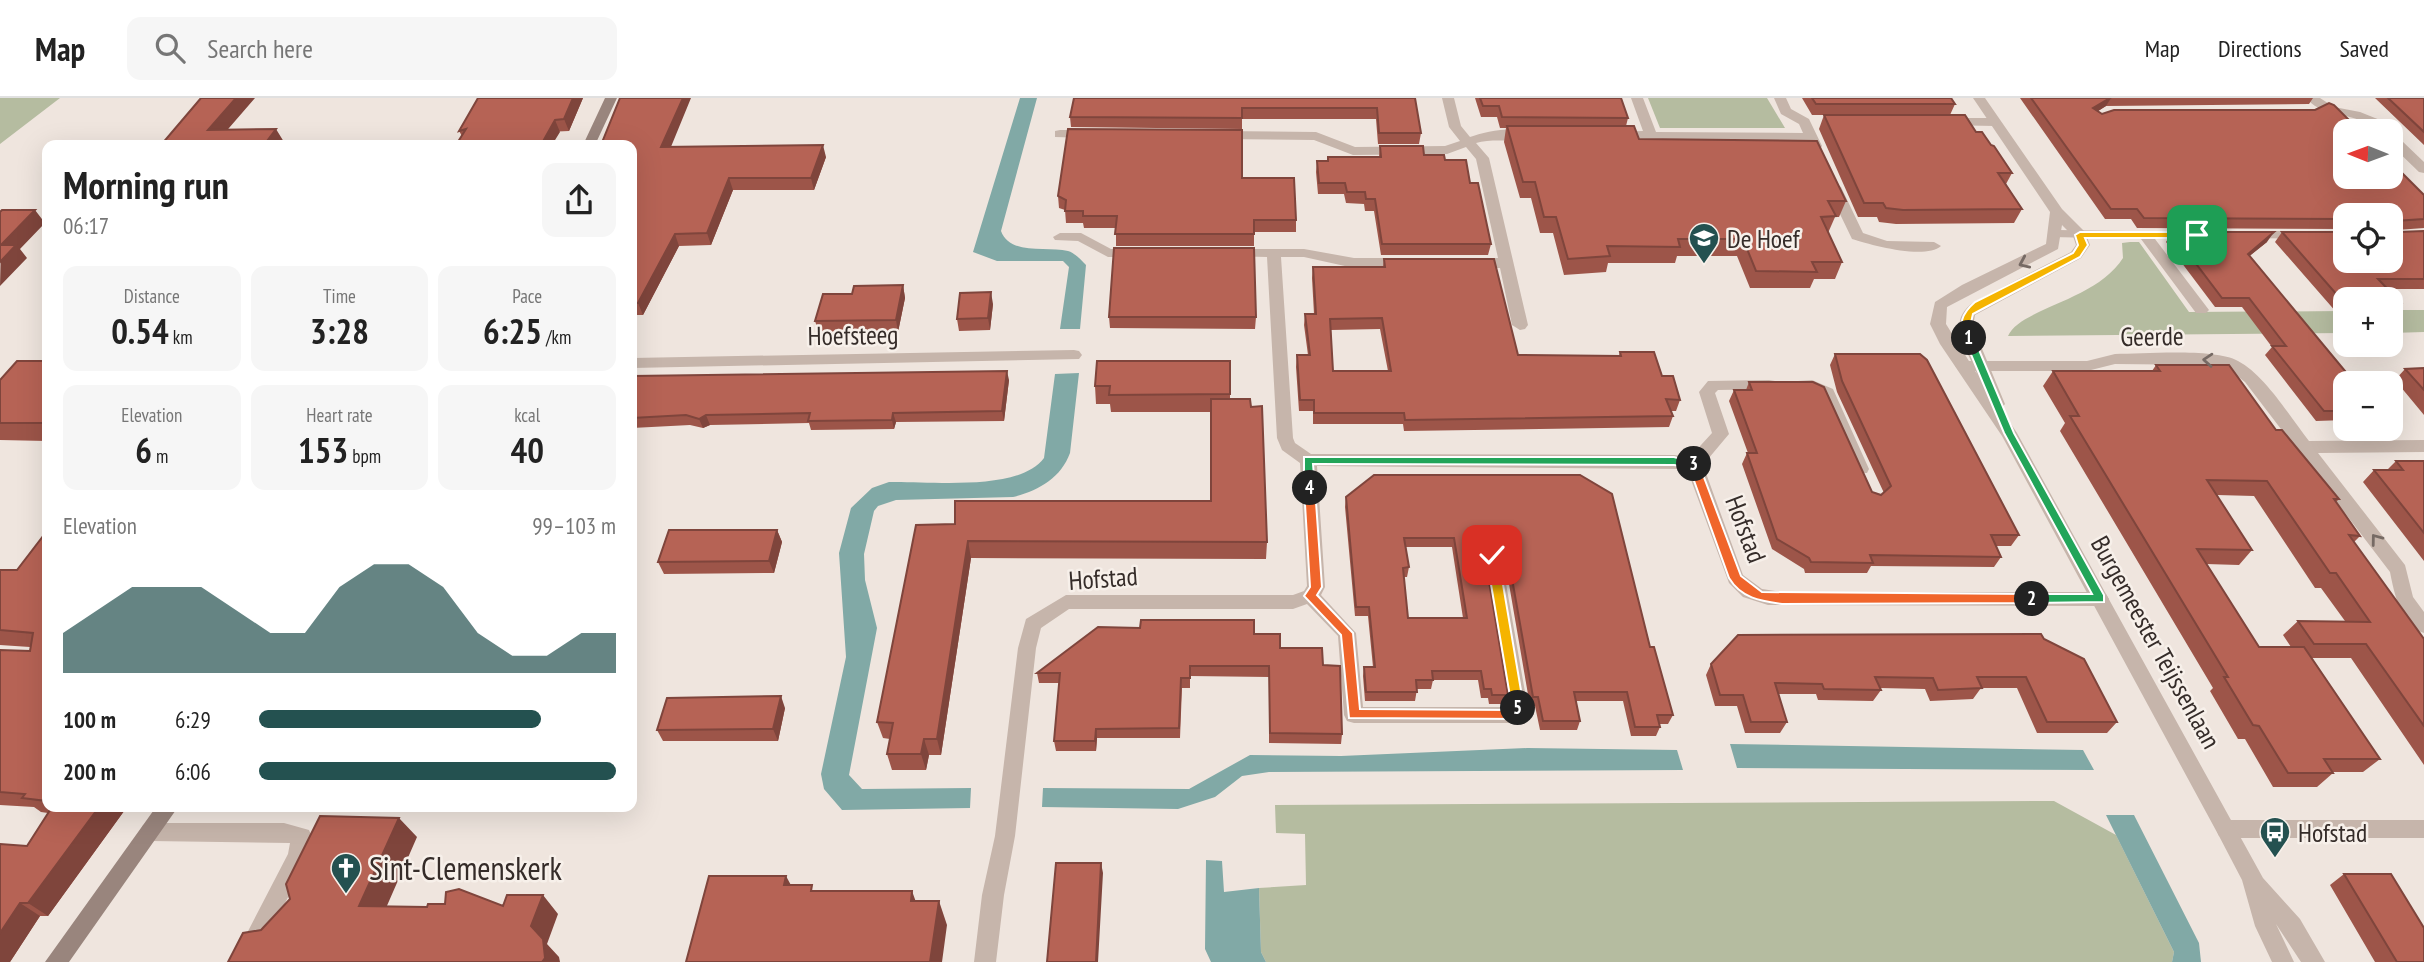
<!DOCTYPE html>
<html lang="en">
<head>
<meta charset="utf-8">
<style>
	:root { --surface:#fff; --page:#f6f6f6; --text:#222; --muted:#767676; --line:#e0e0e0; --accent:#245150 }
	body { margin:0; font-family:"PT Sans Narrow",sans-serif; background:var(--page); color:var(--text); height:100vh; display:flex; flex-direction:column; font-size:26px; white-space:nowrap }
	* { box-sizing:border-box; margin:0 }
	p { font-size:23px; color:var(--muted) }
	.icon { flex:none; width:38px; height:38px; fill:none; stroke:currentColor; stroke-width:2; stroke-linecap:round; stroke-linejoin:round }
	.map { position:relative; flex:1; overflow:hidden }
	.sheet { position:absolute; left:42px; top:42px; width:595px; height:672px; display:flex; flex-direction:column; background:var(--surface); border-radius:14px; box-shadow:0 7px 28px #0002 }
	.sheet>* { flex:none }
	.needle { width:46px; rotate:271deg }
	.fabs { position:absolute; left:2333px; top:21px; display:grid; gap:14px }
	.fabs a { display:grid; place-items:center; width:70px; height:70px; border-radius:14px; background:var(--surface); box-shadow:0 7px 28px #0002; font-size:35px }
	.pin { position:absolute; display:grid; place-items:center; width:60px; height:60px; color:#fff; margin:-30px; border-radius:14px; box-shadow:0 4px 10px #0006 }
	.km { position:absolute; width:35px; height:35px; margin:-18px; border-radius:50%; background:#222; color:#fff; font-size:19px; line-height:35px; text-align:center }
	.round { display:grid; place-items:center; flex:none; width:74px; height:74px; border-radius:14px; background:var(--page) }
	.head { display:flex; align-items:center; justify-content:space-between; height:119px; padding:0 21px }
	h1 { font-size:38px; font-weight:700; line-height:52px }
	.figures { display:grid; grid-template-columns:repeat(3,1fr); gap:10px; height:119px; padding:7px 21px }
	.figures div { display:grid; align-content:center; border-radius:14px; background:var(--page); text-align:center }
	.figures b { font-size:35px; font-weight:700 }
	.figures small { font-size:19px; font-weight:400 }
	.figures p { font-size:19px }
	.chart { height:196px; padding:14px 21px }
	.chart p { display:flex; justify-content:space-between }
	.chart svg { width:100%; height:126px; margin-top:7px; fill:var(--accent); opacity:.7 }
	ul { padding:0 21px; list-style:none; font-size:23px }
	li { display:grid; grid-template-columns:112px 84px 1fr; align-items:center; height:52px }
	li i { height:18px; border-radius:9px; background:var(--accent) }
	header { display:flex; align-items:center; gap:42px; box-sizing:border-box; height:98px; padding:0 35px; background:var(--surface); border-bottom:2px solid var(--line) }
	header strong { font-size:33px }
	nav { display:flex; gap:38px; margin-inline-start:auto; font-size:24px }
	.search { width:490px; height:63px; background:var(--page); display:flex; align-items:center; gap:18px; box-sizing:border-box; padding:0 24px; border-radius:14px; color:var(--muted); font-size:26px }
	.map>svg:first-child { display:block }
</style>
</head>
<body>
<header>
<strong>Map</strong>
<div class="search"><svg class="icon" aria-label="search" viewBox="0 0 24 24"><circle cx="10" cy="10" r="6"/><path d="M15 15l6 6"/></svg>Search here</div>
<nav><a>Map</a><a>Directions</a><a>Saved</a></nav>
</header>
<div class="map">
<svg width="2424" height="864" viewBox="0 0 2424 864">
	<rect width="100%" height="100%" fill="#efe5de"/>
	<path fill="#b5bca0" d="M0,0H60L0,46Z
		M1648,0H1767L1785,30H1660Z
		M2130,144H2139L2189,214L2345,213V235L2008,238C2020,210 2096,203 2123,160L2122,145Z
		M2390,212H2424V234L2391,235Z
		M2054,703L2116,737L2174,854L2172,864H1266L1261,854L1259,790L1306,787L1305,736L1276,735L1275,707Z"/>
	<path fill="#81a9a6" d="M1020,0H1037L1001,133C1010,158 1048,148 1068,153C1075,155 1081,162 1086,167L1080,231H1060L1069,169L1063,163H997L973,154Z
		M1079,275L1070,355C1061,380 1038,393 1013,399L896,402L878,408L874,413L864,456L865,482L877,530L849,677L862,691L971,690L970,710L842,712L824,691L821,676L846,559L839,455L851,410L872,390L889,384C930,383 1019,394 1044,360L1055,276Z
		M1730,646L2083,652L2094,672L1737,670Z
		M1527,650L1677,652L1683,672L1269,674L1242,678L1215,699L1178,711L1042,709L1043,690L1189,691L1250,657L1341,658Z
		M2106,717H2134L2199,845L2201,864H2172L2174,854Z
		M1206,762L1222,763L1224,794L1259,790L1261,854L1266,864H1211L1205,851Z"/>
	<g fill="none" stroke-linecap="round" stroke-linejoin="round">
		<path fill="#c6b5ab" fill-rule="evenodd" d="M1442,0H1454L1461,28L1470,39C1486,33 1521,26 1535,37C1521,47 1494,39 1476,45L1489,60L1528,227L1525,231L1520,232L1512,227L1500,170H1470L1463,165L1470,160H1498L1476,61L1466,49L1447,56L1353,57L1314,42L1218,41L1211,37L1218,33L1316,34L1355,49L1445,48L1460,43L1449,29Z
			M1631,0H1643L1656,34L1803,35L1799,26L1781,16L1774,0H1786L1791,11L1809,21L1822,48L1820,51H1810L1806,43L1610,40V34L1643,33Z
			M2306,0H2320L2334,9L2360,14L2380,22L2424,64V75L2419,74L2390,46V33C2377,33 2371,26 2359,22C2339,14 2321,17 2306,0Z
			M1946,20H1995L2001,24L1995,28L1941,27V21Z
			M1060,32H1089L1096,36L1089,40L1055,39V33Z
			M1834,85L1841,89L1863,135L1887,143L1934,144L1941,148C1925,162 1871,147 1852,141L1827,89Z
			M2057,132L2196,134V140L2191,141H2155L2209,212L2206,215H2196L2141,141L2052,139L2050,136Z
			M2251,133H2345V141L2246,140V134Z
			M1060,135H1081L1111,151H1135L1142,155L1135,159H1108L1078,143L1055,142L1053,139Z
			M1230,151H1304L1354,160H1407L1414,165L1407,170H1354L1304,159H1281L1293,340L1295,345L1311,356L1674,357L1690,359L1712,335L1699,294L1708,283L1769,282L1775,283L1777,287L1775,291L1718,292L1715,295L1729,336L1703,367L1743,477L1762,491L1781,494H2100L2106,496L2109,501L2106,506L2100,508L1768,507L1743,499L1729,485L1687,371L1317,368L1325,489L1321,497L1356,535L1363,609H1508L1483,457L1486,452H1498L1501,457L1529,617L1526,623L1519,625H1354L1347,623L1344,617L1338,538L1307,506L1293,511H1069L1041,530L1036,550L1015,738L1004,797L996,864H974L982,797L995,738L1018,550L1026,521L1066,497H1293L1304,493L1307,488L1300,365L1282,352L1277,340L1267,159L1225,158L1223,155Z
			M1074,252L1079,253L1082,257L1079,261L632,270V260Z
			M2115,256C2144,256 2214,250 2238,263C2265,277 2290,319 2309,343L2424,342V354L2318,355L2405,467L2413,499L2424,514V535C2401,528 2394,495 2390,474L2245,284L2227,270L2211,267L2115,266L2087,273H1963L1955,268L1963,263H2087Z
			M1812,282L1833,291L1869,371L1867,375H1855L1821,298L1798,291L1796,287L1798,283Z
			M2226,722H2424V740H2226L2219,738L2216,731L2219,724Z
			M150,725H284L309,732L312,739L309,758L255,864H232L288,756L290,745L150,743L143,741L140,734L143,727Z"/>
		<path fill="#c6b5ab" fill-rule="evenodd" d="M1973,0H1985L2062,111L2085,134L2090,147L2081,160L1975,217L1973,229L2005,306L2001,311L2017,335L2263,780L2300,821L2325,864H2301L2276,826L2294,864H2272L2255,828L2242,782L2219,738L2002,338L1940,246L1930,226L1935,204L1962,187L2046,146L2050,114ZM2062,127L2073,138L2076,147L2071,154L1974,204C1945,224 1966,249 1977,276L1946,226L1947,209L2058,151Z"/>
		<path fill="#99857d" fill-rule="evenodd" d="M605,0H617L595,47H583Z
			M156,709H178L69,864H45Z"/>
	</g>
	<path fill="#9d5549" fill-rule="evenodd" d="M583,0L569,33L462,38L459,33Z
		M1415,0L1421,35L1419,46H1378L1376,21H1242V31L1071,29L1070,19Z
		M1475,0H1621L1628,20L1626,28L1639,41L1846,103L1839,119H1835L1828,135L1842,164L1835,181H1814L1810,190H1750L1737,158H1677L1675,165H1608L1606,174L1564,177L1553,135H1540L1531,100H1520L1504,44L1506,30H1500L1497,19H1481Z
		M1802,0H1951L1955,6L1950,17L1976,34L1991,47L2012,75L2006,86L2022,111L2014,125L1896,126L1879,124L1877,119H1858L1819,31L1824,17H1812Z
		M2020,0H2313L2309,6L2106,8L2098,13L2102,16L2424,97V130L2397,132L2398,134L2424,133V191H2387L2401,205L2393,215H2390V201H2345V215H2337L2275,144L2282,134L2345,163L2390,117H2345V131L2137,130L2131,121H2105Z
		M2375,0H2424V47Z
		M632,47L671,49L826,59L814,92H733L711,147L679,148L643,217H632Z
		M1380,48L1445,62L1470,85L1491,146L1488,157H1381L1374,113H1365L1364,106L1346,105L1344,96H1318L1316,74L1317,63L1379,59Z
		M1242,80L1296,122V134H1254V148H1116V130H1084L1083,125H1066L1065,112L1059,110L1058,98Z
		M2172,134L2267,144L2249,158L2345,285V322L2316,323L2265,257L2272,249L2242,209H2215L2166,144Z
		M1384,161L1518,257L1619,258L1620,254L1662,278L1680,302L1676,313H1670L1673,318L1669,329L1404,333L1403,326H1313V313H1299L1296,269L1297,257H1308L1304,227L1305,216H1314L1312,180L1313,169H1383ZM1380,231L1388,273H1333L1331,232Z
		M903,187L905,200L898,234L819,235L815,223Z
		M993,206L990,232L959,233L957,221Z
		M1109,219H1256L1255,231L1110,230Z
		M1835,256L2019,437L2011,448H1996L2001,459L1994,469L1871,468L1867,475H1805L1804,471L1772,451L1742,366L1747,355H1748L1729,303L1734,292H1746L1749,284L1872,394L1881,397L1884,395L1837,294L1830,267Z
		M47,263V343L0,342V282Z
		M1230,263V301L1267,444L1266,461L971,460L941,657H929L926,672H892L887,656L890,641L883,640L877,624L955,426L1211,403V314H1111L1110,306H1096L1095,288Z
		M2156,267L2276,332L2339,401L2336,404L2360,438L2354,444L2424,541V667L2351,560H2312L2380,661L2363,674H2332L2333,675L2317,689H2273L2245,641H2238L2210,593L2213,590L2060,333L2065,325L2043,288L2053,273H2152ZM2217,397L2254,398L2315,490H2321L2345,523H2298L2283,537L2291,549H2259L2206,466L2239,467L2252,452Z
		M2424,270V317L2395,282L2405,271Z
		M632,278L1009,282L1004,323L896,324L894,331L811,332L809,325L710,327L703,330L690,327L632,330Z
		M2396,363H2424V463L2363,384L2374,372H2387Z
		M1580,377L1650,549L1673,617L1668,626H1660V629L1656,638H1631L1623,603H1576L1580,623L1577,632H1540L1535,608H1530L1504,457L1498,449H1486L1484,453L1508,597L1505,606H1489L1488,600H1481L1478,582H1433L1431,591H1417L1415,603H1365L1363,578L1364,569H1373L1368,518H1355L1345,409L1346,399ZM1406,449H1452L1463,520H1408L1404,479H1407L1409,469Z
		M777,432L782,444L774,475L664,476L658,464Z
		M47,433V709H127L48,818H40L10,864L27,748L48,715L41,714L34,709L0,707V552L30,553V549L0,547V472H17Z
		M1254,536L1280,550L1323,567L1342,636L1341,646L1269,645V579L1190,578V590H1182L1180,640H1097L1096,653H1056L1054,643L1059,585H1039L1037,575Z
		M2044,541L2117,624L2107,635H2037L2017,590H1981L1973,601L1930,603L1925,591L1880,590L1881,592L1873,603L1818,602L1816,596H1778L1787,624L1780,635H1745L1737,608H1715L1706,577L1711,566Z
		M785,610L778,643H663L657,632Z
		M194,709H322L320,714H200Z
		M2344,776L2424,864H2375L2330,787Z"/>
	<path fill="#7f453c" d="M236,0H255L216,45L208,32Z
		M573,0H583L569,33L564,21Z
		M683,0H691L666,61L661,49Z
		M2110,0H2111L2106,8L2087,20L2093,10Z
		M555,22L560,34L552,47H541Z
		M276,31L284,44L281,47H264Z
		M823,47L826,59L814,92L811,80Z
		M729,80L733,92L711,147L707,135Z
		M35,112L45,125L20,151L27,160L0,188L1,147Z
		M2274,134L2267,144L2241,165L2248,156Z
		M675,136L679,148L643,217L638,205Z
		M903,187L905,200L898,234L896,222Z
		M991,194L993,206L990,232L988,220Z
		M1007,273L1009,282L1004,323L1002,313Z
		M893,315L896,324L894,331L892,322Z
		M706,317L710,327L703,330L699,321Z
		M777,432L782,444L774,475L769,463Z
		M1488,440L1486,449L1480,457L1483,448Z
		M968,443L971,460L941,657L937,641Z
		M781,598L785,610L778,643L773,631Z
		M1096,631L1097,640L1096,653L1095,643Z
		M924,641L929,657L926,672L921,656Z
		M99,709H127L48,818L28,805Z
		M314,709H322L320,714Z
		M399,720L417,739L379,826L359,808Z
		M1101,765L1103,775L1098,864H1096Z
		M786,778L799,802L784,787Z
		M912,793L921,818L911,803Z
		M543,797L558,816L547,846L559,859L560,864H542L531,828Z
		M939,803L947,827L942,864H930Z
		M20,805L40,818L10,864H0V835Z"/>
	<path fill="#b66355" stroke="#7f453c" stroke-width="2" fill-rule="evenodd" d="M201,0H236L208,32L276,31L264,47H161Z
		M478,0H573L564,21L555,22L541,47H456L466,31L459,33Z
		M620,0H683L661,49L823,47L811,80H729L707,135L675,136L638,205H632V47H601Z
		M1074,0H1415L1421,35H1379L1377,10H1242V20L1070,19Z
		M1480,0H1621L1628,20L1502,19L1499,8H1483Z
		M1812,0H1951L1955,6H1816Z
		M2031,0H2110L2093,10L2102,16L2114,12H2315L2329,5L2334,7L2360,33H2345V79H2390V63L2424,97V121L2395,123L2398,134L2424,133V181H2378L2401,205H2390V201H2345V206L2282,134H2345V163H2390V117H2345V121L2144,120L2137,111H2111Z
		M2388,0H2424V34Z
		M1824,17H1965L1976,34H1982L1991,47L1994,48L2012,75H1998L2022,111L1903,112L1886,110L1883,105H1864Z
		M1507,28H1634L1639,41L1817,43L1846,103H1828L1836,118L1821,119L1842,164H1812L1817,174L1756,173L1743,141H1678L1680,149L1607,148L1610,158L1568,161L1556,119H1544L1535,84H1523Z
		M1068,31L1242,32V80H1294L1296,122H1254V136H1115L1117,118H1083V113H1065L1066,102L1058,98Z
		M1380,48H1423L1424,57H1444L1445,62H1466L1470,85H1478L1491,146H1382L1375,101H1366L1365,94H1347L1345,85H1319L1317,63H1328V59H1381Z
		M2,112H35L1,147H16L0,164V114Z
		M2172,134H2274L2248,156L2355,285H2345V313H2324L2272,248H2286L2249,200H2222Z
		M1114,150H1254L1256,219H1109Z
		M1384,161H1494L1518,257L1621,258L1620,254H1654L1662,278H1673L1680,302L1666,301L1673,318L1405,322L1404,315H1314V302H1300L1297,257H1310L1305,216H1316L1313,169H1385ZM1382,220L1391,273H1333L1330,221Z
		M903,187L896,222L815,223L823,196H852L854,188Z
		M991,194L988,220L957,221L960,195Z
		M1835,256H1920L1927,262L2019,437H1991L2001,459L1870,457L1873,465L1811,464L1809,460L1777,441L1747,355H1757L1734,292H1752L1749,284H1813L1824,289L1872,394L1881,397L1891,388L1842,283Z
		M17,263H47V325H0V282Z
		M1097,263H1230V296L1109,297L1110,288H1095Z
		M2156,267H2229L2276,332H2282L2339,401H2334L2360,438L2349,437L2424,541V628L2366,546H2314L2298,523L2370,524L2336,475H2330L2267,383L2207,382L2252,452L2197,451L2259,549H2304L2380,661H2324L2333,675H2288L2259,628L2253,627L2224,579H2228L2070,318H2079L2053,273H2160Z
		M2424,270V292L2405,271Z
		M1007,273L1002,313L893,315L892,322L808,323L810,315L706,317L699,321L686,317L632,320V278Z
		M1211,301H1250L1251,309L1262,308L1267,444L968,443L937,641H924L921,656H887L893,625L877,624L916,427L955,426V403H1211Z
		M2396,363H2424V435L2374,372H2403Z
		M1374,377H1580L1612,396L1650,549H1654L1673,617H1657L1660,629H1635L1627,594H1574L1580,623H1543L1538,599H1533L1506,447L1500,440H1488L1483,448L1508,597H1492L1491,591H1484L1481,573H1432L1433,582H1416L1417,594H1366L1364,569H1375L1369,509H1356L1346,399ZM1404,440H1454L1467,520H1408L1403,470L1409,469Z
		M669,432H777L769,463L658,464Z
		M47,433V703L22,700L25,696L0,694V552L30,553L33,535L0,532V472H17Z
		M1141,522H1254V536H1280V550H1322L1323,567L1340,568L1342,636L1270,635L1269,568H1190V580H1181L1179,630L1096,631L1095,643H1054L1060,575H1037L1098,529L1140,530Z
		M2041,536L2044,541L2084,561L2117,624H2047L2026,579H1977L1982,590L1938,592L1933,580L1875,579L1881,592L1824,591L1822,586L1775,585L1787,624H1751L1743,597H1720L1711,566L1738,537Z
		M781,598L773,631L657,632L667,600Z
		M52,709H99L28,805H20L0,835V746L27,748Z
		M320,718L399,720L359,808L427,809L428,806H445L446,794L459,791L503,808L507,797H543L531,828L543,841L545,860L542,864H228L243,835L261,832L290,801L286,786Z
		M1056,765H1101L1096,864H1047Z
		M2344,776H2391L2424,830V864H2397Z
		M709,778H786L784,787H812L811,793H912L911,803H939L930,864H686Z"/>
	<defs><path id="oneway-chevron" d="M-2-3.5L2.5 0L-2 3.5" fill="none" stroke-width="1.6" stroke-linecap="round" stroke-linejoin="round" transform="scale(1.75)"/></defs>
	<g stroke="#766a64">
		<use href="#oneway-chevron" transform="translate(2024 165) rotate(156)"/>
		<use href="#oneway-chevron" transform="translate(2208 262) rotate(-176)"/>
		<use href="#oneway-chevron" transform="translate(2376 441) rotate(-127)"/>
	</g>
	<path fill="#f5b400" stroke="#fff" stroke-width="2" d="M2080,134H2197L2202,137L2197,140H2085L2088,147L2080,159L1973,216L1970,229L1974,240L1966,243C1958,226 1961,216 1975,204L2073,155L2078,147L2075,137Z"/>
	<path fill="#22a559" stroke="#fff" stroke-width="2" d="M1969,237L1974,240L2014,335L2104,497V504L2032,505L2026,501L2032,496H2092L2004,335L1964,240Z"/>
	<path fill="#f0652b" stroke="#fff" stroke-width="2" d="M1694,362L1699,366L1741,478L1762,494L2032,496L2037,501L2032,505L1782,506C1760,503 1741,500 1729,480L1688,366Z"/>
	<path fill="#22a559" stroke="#fff" stroke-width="2" d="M1304,359H1674L1699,366L1694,370L1674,367L1313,366L1315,390L1310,394L1304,390Z"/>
	<path fill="#f0652b" stroke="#fff" stroke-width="2" d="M1310,386L1315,390L1322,489L1317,497L1353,535L1360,611L1512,612L1518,605L1524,610V621L1349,620L1341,537L1304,498L1310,489L1304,390Z"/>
	<path fill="#f5b400" stroke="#fff" stroke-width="2" d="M1492,453L1498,457L1524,610L1518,615L1512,610L1486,457Z"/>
	<defs>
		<g id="school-pin" transform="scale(1.575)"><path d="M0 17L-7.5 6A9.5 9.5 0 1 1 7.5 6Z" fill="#245150" stroke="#f7f0ea"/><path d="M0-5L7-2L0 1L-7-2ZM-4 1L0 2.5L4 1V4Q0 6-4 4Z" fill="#fff"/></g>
		<g id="bus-pin" transform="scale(1.575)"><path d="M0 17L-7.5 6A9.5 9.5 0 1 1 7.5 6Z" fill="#245150" stroke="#f7f0ea"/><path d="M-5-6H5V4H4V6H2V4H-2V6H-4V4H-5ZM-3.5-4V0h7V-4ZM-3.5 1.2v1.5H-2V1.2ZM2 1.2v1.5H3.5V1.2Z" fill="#fff"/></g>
		<g id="church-pin" transform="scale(1.575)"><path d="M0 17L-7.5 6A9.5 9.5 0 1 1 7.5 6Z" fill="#245150" stroke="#f7f0ea"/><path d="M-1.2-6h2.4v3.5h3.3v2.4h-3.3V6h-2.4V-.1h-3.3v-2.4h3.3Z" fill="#fff"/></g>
	</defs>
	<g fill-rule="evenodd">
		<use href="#school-pin" x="1704" y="140"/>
		<use href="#bus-pin" x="2275" y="734"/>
		<use href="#church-pin" x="346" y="770"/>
	</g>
	<g text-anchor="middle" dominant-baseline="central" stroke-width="5" stroke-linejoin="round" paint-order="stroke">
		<g font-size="26" fill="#352c29" stroke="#f7f0ea" text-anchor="start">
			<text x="1727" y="140">De Hoef</text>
			<text x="2298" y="734">Hofstad</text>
		</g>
		<g font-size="26" fill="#352c29" stroke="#f7f0ea">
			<text transform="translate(853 237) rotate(-1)">Hoefsteeg</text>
			<text transform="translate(2152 238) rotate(-1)">Geerde</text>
			<text transform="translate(1746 431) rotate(69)">Hofstad</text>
			<text transform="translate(1103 480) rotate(-4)">Hofstad</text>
			<text transform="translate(2156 544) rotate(61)">Burgemeester Teijssenlaan</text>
		</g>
		<g font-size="32" fill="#352c29" stroke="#f7f0ea" text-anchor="start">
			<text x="369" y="770">Sint-Clemenskerk</text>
		</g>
	</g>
</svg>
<div class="fabs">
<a><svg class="needle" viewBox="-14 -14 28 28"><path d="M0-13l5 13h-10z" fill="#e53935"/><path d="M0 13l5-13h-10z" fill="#767676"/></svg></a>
<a><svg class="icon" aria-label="locate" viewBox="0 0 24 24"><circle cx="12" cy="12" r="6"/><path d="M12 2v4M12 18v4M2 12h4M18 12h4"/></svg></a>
<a>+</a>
<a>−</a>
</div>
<div class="pin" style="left:2197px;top:137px;background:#1e9e55"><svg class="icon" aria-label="arrive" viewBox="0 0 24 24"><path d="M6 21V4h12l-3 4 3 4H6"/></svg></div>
<div class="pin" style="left:1492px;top:457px;background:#d93025"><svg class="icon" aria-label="check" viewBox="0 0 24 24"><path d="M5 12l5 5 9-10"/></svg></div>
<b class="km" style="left:1969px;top:240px">1</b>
<b class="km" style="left:2032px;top:501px">2</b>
<b class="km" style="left:1694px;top:366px">3</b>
<b class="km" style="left:1310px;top:390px">4</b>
<b class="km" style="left:1518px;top:610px">5</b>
<section class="sheet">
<div class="head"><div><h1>Morning run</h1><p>06:17</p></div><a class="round"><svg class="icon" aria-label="share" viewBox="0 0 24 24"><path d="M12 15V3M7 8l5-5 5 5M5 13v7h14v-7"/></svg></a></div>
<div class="figures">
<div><p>Distance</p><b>0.54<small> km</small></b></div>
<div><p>Time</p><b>3:28</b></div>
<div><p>Pace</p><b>6:25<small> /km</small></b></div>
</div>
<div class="figures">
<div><p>Elevation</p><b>6<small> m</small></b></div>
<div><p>Heart rate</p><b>153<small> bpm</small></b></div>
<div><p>kcal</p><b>40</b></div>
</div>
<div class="chart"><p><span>Elevation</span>99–103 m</p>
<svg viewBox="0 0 160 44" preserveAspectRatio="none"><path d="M0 44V30L10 22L20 14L30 14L40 14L50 22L60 30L70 30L80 14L90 6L100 6L110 14L120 30L130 38L140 38L150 30L160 30V44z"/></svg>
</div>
<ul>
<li><b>100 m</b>6:29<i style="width:79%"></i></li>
<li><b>200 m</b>6:06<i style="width:100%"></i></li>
</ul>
</section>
</div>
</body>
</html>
